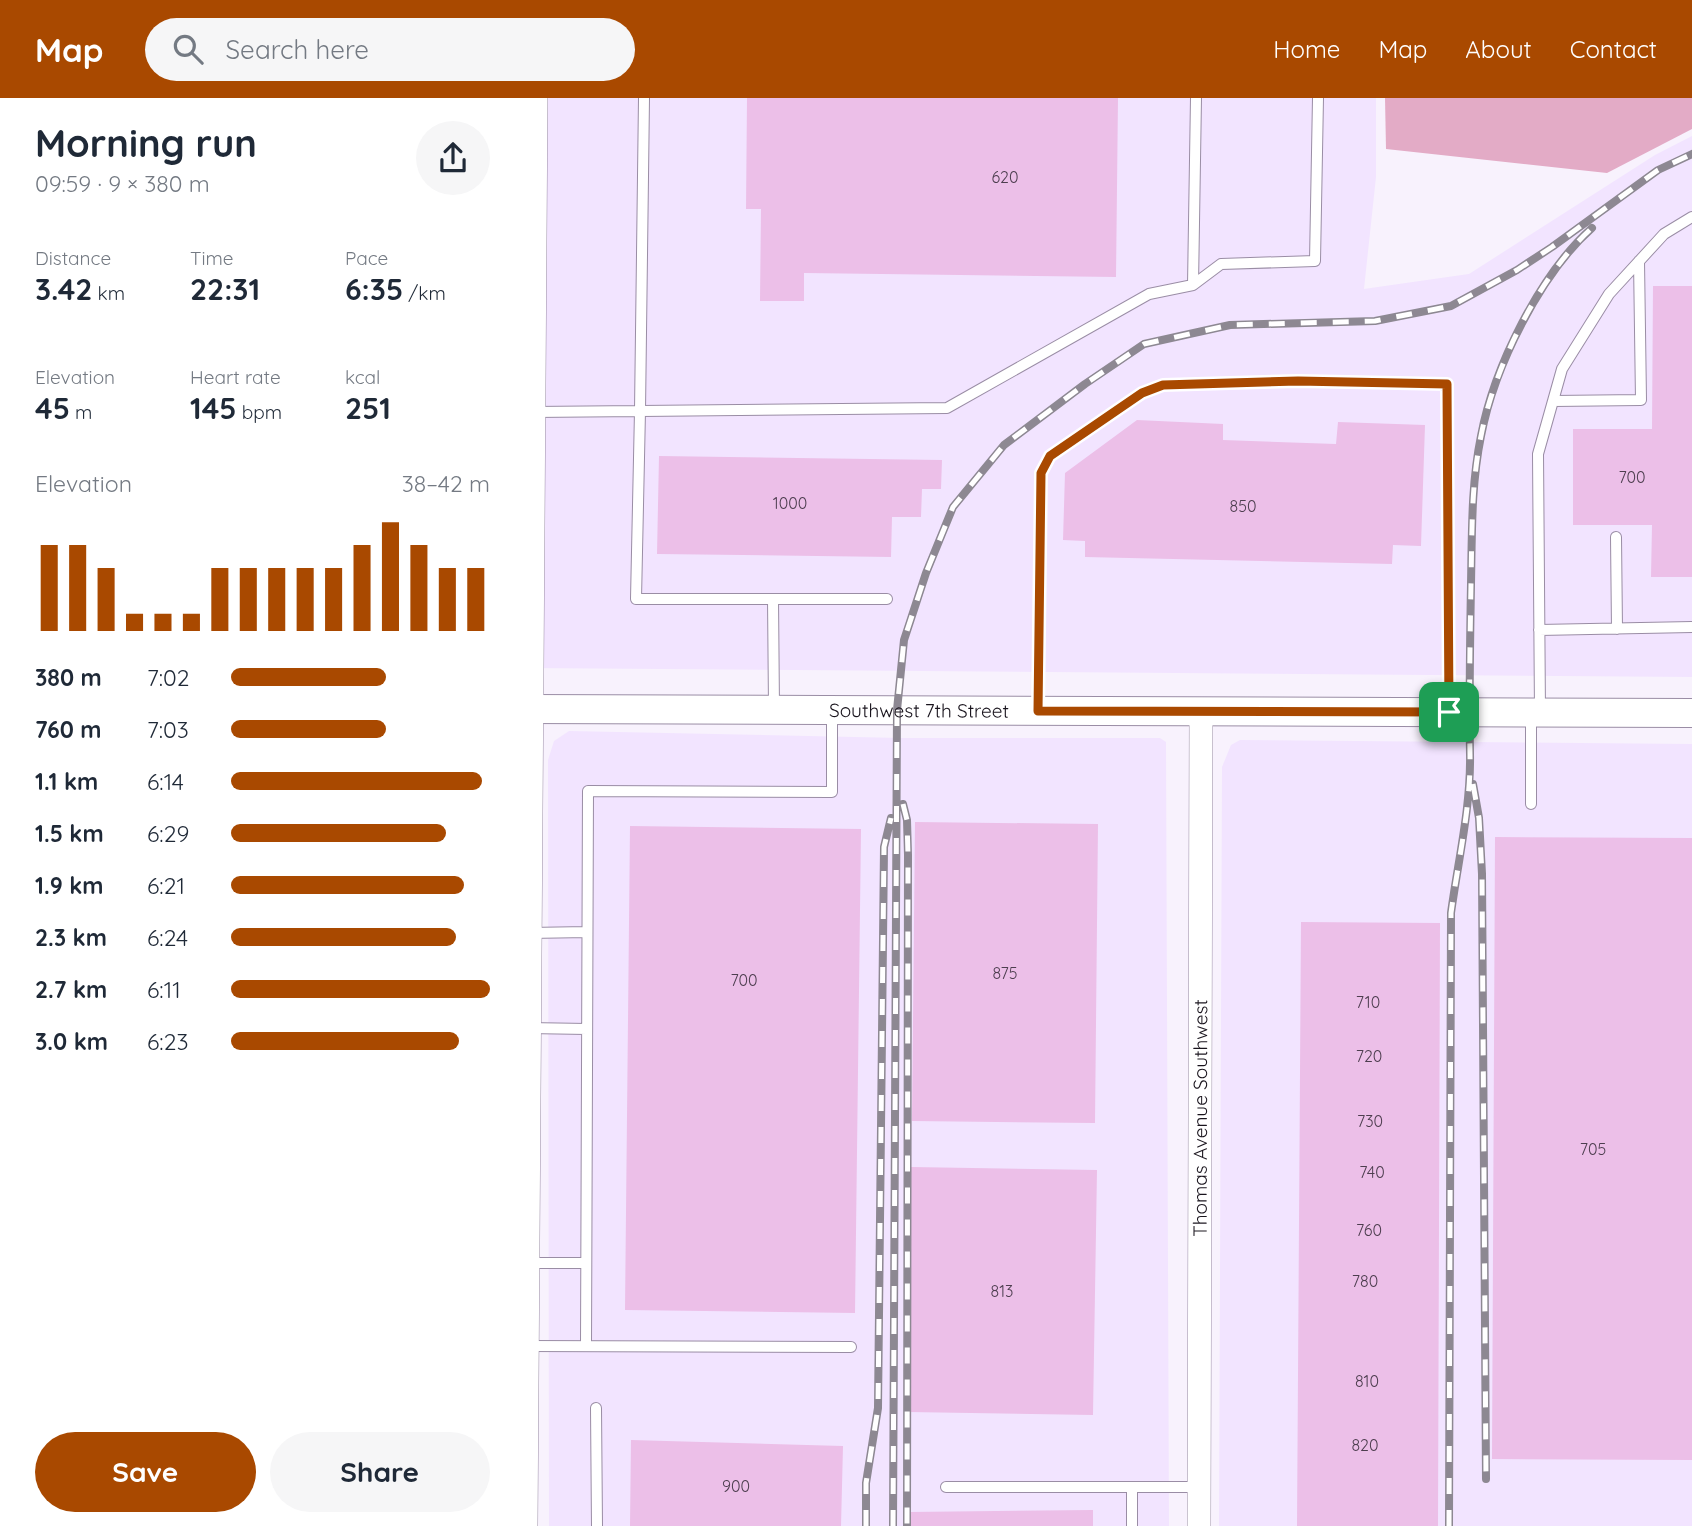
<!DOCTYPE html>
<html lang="en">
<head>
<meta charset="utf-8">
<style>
	:root { --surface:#fff; --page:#f6f6f7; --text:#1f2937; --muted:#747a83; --accent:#a94900 }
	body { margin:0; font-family:Quicksand,sans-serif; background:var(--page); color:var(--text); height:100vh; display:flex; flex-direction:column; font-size:26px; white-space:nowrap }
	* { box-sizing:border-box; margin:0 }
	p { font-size:23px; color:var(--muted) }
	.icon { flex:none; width:38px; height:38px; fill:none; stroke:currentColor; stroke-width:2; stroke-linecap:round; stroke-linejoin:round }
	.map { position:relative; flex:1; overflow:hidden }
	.panel { display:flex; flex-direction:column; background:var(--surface); width:525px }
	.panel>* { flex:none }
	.pin { position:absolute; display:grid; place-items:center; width:60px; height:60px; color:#fff; margin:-30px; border-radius:14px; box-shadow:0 4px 10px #0006 }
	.round { display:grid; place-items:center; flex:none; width:74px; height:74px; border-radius:37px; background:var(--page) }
	.overview { display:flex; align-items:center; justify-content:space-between; height:119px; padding:0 35px }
	h1 { font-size:38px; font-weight:700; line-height:52px }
	.figures { display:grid; grid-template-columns:repeat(3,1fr); gap:10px; height:119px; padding:7px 35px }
	.figures div { display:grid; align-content:center }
	.figures b { font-size:30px; font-weight:700 }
	.figures small { font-size:19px; font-weight:400 }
	.figures p { font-size:19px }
	.chart { height:196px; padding:14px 35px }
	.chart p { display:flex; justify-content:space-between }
	.chart svg { width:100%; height:126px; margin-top:7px; stroke:var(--accent); stroke-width:6 }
	.primary-button { display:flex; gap:14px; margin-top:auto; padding:14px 35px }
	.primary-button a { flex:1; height:80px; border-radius:42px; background:var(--accent); color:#fff; font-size:28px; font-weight:700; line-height:80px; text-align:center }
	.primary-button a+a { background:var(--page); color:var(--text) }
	ul { padding:0 35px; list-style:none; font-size:23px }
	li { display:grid; grid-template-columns:112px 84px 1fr; align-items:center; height:52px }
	li i { height:18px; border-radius:9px; background:var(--accent) }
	header { display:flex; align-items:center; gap:42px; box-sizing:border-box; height:98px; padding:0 35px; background:var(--accent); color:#fff }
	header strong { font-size:33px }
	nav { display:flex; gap:38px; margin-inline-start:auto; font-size:24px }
	.search { width:490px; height:63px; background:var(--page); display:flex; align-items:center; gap:18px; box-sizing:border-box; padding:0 24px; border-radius:38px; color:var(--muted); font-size:26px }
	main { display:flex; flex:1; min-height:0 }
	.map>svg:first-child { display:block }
</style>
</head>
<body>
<header>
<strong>Map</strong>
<div class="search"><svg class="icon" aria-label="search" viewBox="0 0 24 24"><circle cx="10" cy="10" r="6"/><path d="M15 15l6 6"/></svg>Search here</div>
<nav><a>Home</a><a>Map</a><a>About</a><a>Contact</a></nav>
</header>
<main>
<section class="panel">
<div class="overview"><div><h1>Morning run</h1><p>09:59 · 9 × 380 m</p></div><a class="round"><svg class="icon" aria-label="share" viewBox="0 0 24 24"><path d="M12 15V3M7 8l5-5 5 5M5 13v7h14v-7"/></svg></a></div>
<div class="figures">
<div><p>Distance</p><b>3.42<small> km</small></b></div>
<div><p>Time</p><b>22:31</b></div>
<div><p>Pace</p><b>6:35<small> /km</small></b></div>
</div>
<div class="figures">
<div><p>Elevation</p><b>45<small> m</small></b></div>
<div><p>Heart rate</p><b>145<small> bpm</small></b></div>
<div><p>kcal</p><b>251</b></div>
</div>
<div class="chart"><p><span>Elevation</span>38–42 m</p>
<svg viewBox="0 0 160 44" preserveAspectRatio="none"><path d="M5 44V14M15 44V14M25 44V22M35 44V38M45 44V38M55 44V38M65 44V22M75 44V22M85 44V22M95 44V22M105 44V22M115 44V14M125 44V6M135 44V14M145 44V22M155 44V22"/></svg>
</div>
<ul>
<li><b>380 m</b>7:02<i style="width:60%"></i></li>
<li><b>760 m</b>7:03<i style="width:60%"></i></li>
<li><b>1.1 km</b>6:14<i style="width:97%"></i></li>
<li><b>1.5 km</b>6:29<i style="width:83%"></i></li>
<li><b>1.9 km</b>6:21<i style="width:90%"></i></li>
<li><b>2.3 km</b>6:24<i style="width:87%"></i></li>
<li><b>2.7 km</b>6:11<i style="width:100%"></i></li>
<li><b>3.0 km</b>6:23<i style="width:88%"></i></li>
</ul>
<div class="primary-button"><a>Save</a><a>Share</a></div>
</section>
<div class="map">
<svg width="1167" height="1428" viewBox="0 0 1167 1428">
	<rect width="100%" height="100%" fill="#f8f2fd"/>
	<path fill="#f2e4ff" d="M0,0H851V79L839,191L944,176L1130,57L1167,38V579L0,570Z
		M44,633L376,640H635L641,644L644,1428H24L23,662L29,643Z
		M715,642L1167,646V1428H694L697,669L706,647Z"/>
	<path fill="#e3abc6" d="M860,0H1167V31L1082,75L861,51Z"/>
	<path fill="#ecbfe8" d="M222,0H593L591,179L279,175V203H235L236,111H221Z
		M1128,188H1167V479H1126L1127,427H1048V331H1127Z
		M612,322L698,326V342L811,346L813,324L900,327L896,448L868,447L867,466L560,459V443L538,442L540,375Z
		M134,358L417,362L416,391H397L396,419H367L366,459L132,456Z
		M390,724L573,726L570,1025L387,1023Z
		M105,728L336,731L330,1215L100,1212Z
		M970,739L1167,740V1362L967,1361Z
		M776,824L915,825L913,1428H772Z
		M386,1069L572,1072L568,1317L383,1314Z
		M106,1342L318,1348L316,1428H105Z
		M568,1412V1428H384V1414Z"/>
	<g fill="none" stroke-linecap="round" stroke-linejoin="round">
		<g stroke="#9a8da5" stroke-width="12">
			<path id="service" d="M119,0L115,313L422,310L624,196L668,187L696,166L790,163L793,0
				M668,187L671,0
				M1028,303L1116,302L1114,163
				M8,314L115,313L111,501H362
				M1091,439L1092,531
				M248,501L249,610
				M1014,532L1167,529
				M513,613L516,375L525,358L617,295L638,287L773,283L922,286L924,612
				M1015,614L1013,356L1037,271L1084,196L1139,136L1167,119
				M1006,706V614
				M4,835L62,834
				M3,930L62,931
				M1,1165H61
				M1,1248L326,1249
				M61,1248L63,693L307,694V614
				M71,1310L72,1428
				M421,1389H607V1428
				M607,1389H674"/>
		</g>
		<g stroke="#9a8da5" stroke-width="24">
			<g id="minor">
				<path d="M1,1428L11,0"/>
				<path id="s1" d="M674,1428L676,613"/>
			</g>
		</g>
		<g stroke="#9a8da5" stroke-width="30">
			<g id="tertiary">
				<path id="s2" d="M0,611L1167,615"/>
			</g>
		</g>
		<use href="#service" stroke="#fff" stroke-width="10"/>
		<use href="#minor" stroke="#fff" stroke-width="23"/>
		<use href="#tertiary" stroke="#fff" stroke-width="28"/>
		<g stroke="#8d8892" stroke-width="8">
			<path id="rail" d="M948,686L954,720L957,776L961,1381
				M378,706L382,722L383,757L382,1428
				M341,1428V1385L353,1310L359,749L366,720
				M368,1428L372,612L379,542L401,475L428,409L479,347L560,286L619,246L705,227L850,223L926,208L992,172L1027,149L1133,72L1167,56
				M924,1428L926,815C933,763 946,709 945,656C944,600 945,543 946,486C947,436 946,387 956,338C969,269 1015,176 1067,130"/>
		</g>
		<use href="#rail" stroke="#fff" stroke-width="5" stroke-dasharray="16" stroke-linecap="butt"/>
	</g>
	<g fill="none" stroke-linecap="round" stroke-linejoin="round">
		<g stroke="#fff" stroke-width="14">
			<path id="route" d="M773,283L922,286L924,614L513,613L516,375L525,358L617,295L638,287Z"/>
		</g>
		<use href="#route" stroke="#a94900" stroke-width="9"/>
	</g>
	<g text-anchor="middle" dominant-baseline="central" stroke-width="5" stroke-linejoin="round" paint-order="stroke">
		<g font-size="16" fill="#4d3e4f">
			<text x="480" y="79">620</text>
			<text x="1107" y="379">700</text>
			<text x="265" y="405">1000</text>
			<text x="718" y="408">850</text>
			<text x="480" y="875">875</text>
			<text x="219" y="882">700</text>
			<text x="843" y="904">710</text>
			<text x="844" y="958">720</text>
			<text x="845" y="1023">730</text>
			<text x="1068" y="1051">705</text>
			<text x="847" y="1074">740</text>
			<text x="844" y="1132">760</text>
			<text x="840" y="1183">780</text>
			<text x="477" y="1193">813</text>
			<text x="842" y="1283">810</text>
			<text x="840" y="1347">820</text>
			<text x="211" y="1388">900</text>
		</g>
		<g font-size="19" fill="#18131c" stroke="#fff">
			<text stroke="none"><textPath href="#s2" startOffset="394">Southwest 7th Street</textPath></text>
			<text stroke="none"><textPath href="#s1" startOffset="408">Thomas Avenue Southwest</textPath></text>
		</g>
	</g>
</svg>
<div class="pin" style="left:924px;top:614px;background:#1e9e55"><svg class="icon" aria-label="arrive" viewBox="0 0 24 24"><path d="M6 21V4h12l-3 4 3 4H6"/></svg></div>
</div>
</main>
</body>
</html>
